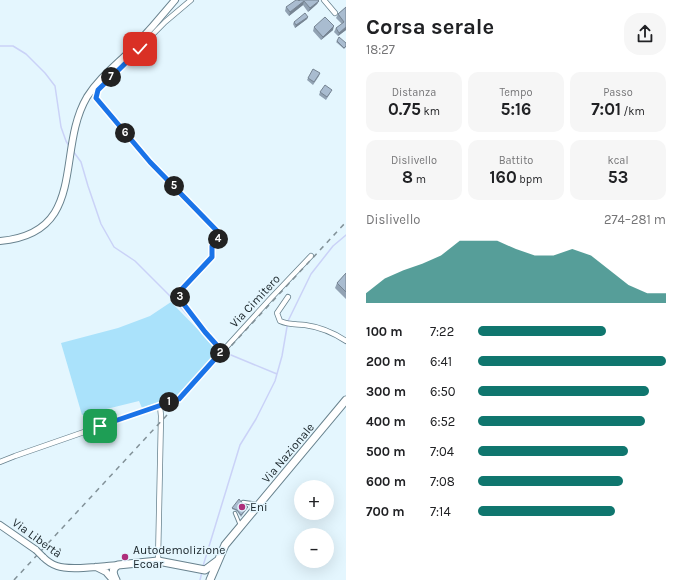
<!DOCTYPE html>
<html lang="it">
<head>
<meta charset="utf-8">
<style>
	:root { --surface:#fff; --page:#f6f6f6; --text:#202124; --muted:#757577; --accent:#0f766e }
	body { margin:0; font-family:Karla,sans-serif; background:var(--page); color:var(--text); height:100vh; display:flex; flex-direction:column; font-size:15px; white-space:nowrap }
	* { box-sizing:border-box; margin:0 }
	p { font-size:13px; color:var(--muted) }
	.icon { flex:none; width:22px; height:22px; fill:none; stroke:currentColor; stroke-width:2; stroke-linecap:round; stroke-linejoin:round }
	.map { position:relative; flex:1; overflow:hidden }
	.side { display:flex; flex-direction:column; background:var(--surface); width:340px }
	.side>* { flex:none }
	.fabs { position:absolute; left:294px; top:480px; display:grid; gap:8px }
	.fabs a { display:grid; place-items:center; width:40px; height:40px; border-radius:50%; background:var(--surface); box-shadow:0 4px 16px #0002; font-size:20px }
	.pin { position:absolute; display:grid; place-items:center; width:34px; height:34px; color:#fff; margin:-17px; border-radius:8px; box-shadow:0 2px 6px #0006 }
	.km { position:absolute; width:20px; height:20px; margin:-10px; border-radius:50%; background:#222; color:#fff; font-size:11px; line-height:20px; text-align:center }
	.round { display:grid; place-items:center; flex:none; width:42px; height:42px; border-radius:16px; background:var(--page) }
	.summary { display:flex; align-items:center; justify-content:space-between; height:68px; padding:0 20px }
	h1 { font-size:22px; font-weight:700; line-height:30px }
	.figures { display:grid; grid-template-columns:repeat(3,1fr); gap:6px; height:68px; padding:4px 20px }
	.figures div { display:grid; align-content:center; border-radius:10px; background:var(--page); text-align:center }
	.figures b { font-size:17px; font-weight:700 }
	.figures small { font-size:11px; font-weight:400 }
	.figures p { font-size:11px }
	.chart { height:112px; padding:8px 20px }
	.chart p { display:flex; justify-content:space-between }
	.chart svg { width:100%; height:72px; margin-top:4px; fill:var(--accent); opacity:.7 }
	ul { padding:0 20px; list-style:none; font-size:13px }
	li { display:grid; grid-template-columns:64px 48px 1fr; align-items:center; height:30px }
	li i { height:10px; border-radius:5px; background:var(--accent) }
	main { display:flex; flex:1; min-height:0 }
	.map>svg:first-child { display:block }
</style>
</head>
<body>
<main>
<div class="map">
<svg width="346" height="580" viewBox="0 0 346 580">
	<rect width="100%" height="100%" fill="#e4f6fe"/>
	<path fill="#aae2fb" d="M171,302L217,349L219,352L217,354L182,394L142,408L139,401L82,415L61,343L118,328L150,316Z"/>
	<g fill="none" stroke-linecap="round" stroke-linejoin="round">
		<path stroke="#cad2f7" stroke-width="1.5" d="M0,46H13L26,54L45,73L55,86L61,127L66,141L69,146
			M73,151L81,162L88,186L101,224L114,247L135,261L176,302L199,328
			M231,355L277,374
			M203,566L240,445L256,419L275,381L282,356L288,321L311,274L333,246L346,235
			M200,580L202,572"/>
		<g stroke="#68828e" stroke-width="4.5">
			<path id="lane" d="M243,502L257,504
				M235,513L240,525"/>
		</g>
		<g stroke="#68828e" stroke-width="6">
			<path id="street" d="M191,0L165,22L98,90L96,98L150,162L221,235L212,246V257L181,290L179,298L205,332L222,351
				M324,0L335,13
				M288,297L277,313L280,321C289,325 296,324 305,325C320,327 334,333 346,341
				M0,462L15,456L179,399L271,298L311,256
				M158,561L161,416L160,406"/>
		</g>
		<g stroke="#68828e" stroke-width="8">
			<path id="secondary" d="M0,241C89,233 55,151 87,97C99,78 116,65 131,50C146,34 161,17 175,0
				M0,525L36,550
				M43,557C47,561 51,564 57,566C70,571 102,566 118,565
				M96,567L106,572L113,580"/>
		</g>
		<g stroke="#68828e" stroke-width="9">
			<path id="primary" d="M116,580C113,574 111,569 118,565L158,561L205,570L217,561
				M210,580L225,545L346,400"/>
		</g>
		<use href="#lane" stroke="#fff" stroke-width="2.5"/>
		<use href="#street" stroke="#fff" stroke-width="4.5"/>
		<use href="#secondary" stroke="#fff" stroke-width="6"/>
		<use href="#primary" stroke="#fff" stroke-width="7"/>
		<path stroke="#829198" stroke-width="1.5" stroke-dasharray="5 5" stroke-linecap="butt" d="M14,580L346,222"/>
		<g stroke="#68828e" stroke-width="8" stroke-linecap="butt">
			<path id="secondary-bridge" d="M36,550L43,557"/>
		</g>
		<use href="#secondary-bridge" stroke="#fff" stroke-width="6"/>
	</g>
	<path fill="#91a2b3" d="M299,1H319L317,4L308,12L303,5L289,16L285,11L286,7Z
		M346,7V30L338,36L334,32L336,28L342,24L336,18L338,14Z
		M308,17L307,19L295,28L293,24L294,22Z
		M314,27L333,30L321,40L313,31Z
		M337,41L346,43V47L344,49L336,42Z
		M320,73L319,76L313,85L307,80L308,78Z
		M320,92H331L326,100L319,95Z
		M346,273V299L335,288L337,283Z
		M242,503L248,507L241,517L237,511L232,509V508Z"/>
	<path fill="#768492" d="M304,1L303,5L289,16L290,12Z
		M319,1L317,4L308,12L310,8Z
		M308,17L307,19L295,28L296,25Z
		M334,26L333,30L321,40L323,37Z
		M346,27V30L338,36L339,33Z"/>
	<path fill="#a9bcd0" stroke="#768492" d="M296,0H298L299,1L300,0H318L319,1L310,8L304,1L290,12L286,7Z
		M346,7V27L339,33L336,28L344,22L338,14Z
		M305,13L308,17L296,25L294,22Z
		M325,17L334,26L323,37L314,27Z
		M339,37L346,43V46L344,48L337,41Z
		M313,69L320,73L314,82L308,78Z
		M325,85L332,90L327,97L320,92Z
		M346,273V292L337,283Z
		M239,499L242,503L248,507L241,515L237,510L232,508Z"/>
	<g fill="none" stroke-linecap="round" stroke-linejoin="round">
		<g stroke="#fff" stroke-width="8">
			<path id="route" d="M100,426L179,399L222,351L205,332L179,298L181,290L212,257V246L221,235L150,162L96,98L98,90L140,49"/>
		</g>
		<use href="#route" stroke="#1a73e8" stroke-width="5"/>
	</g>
	<g fill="#ae2e7b" stroke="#e4f6fe" stroke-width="1.5">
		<circle cx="242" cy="507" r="4"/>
		<circle cx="125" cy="557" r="4"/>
	</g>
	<g text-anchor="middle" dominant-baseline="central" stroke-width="3" stroke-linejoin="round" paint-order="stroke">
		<g font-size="12" fill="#1b262b" stroke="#e4f6fe">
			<text transform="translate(255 301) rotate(-47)">Via Cimitero</text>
			<text transform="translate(288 453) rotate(-50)">Via Nazionale</text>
			<text transform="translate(37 538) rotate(36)">Via Libertà</text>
		</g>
		<g font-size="12" fill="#1b262b" stroke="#e4f6fe" text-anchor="start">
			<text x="250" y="507">Eni</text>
			<text x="133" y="550">Autodemolizione<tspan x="133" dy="14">Ecoar</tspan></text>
		</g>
	</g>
</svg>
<div class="fabs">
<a>+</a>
<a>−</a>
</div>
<div class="pin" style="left:100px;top:426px;background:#1e9e55"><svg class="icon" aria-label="arrive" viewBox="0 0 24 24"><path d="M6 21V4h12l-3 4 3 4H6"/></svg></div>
<div class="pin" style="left:140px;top:49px;background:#d93025"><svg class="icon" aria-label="check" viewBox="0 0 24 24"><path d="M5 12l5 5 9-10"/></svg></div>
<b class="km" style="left:169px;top:402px">1</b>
<b class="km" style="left:220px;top:353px">2</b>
<b class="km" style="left:180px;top:297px">3</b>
<b class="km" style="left:218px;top:239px">4</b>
<b class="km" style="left:174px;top:186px">5</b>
<b class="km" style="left:125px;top:133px">6</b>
<b class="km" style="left:111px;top:77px">7</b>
</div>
<section class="side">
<div class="summary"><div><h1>Corsa serale</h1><p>18:27</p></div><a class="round"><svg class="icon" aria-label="share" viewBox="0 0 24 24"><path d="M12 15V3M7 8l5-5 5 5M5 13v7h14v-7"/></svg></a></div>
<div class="figures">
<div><p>Distanza</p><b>0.75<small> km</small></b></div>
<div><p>Tempo</p><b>5:16</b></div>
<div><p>Passo</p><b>7:01<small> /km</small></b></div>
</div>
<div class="figures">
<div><p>Dislivello</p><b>8<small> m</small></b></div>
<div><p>Battito</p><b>160<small> bpm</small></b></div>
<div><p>kcal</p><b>53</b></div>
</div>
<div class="chart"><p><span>Dislivello</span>274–281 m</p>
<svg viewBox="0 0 160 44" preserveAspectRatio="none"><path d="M0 44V38L10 29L20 24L30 20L40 15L50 6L60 6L70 6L80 11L90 15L100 15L110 11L120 15L130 24L140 33L150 38L160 38V44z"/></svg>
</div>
<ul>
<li><b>100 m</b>7:22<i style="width:68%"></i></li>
<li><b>200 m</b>6:41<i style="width:100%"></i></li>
<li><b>300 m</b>6:50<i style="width:91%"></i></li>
<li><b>400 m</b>6:52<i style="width:89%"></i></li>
<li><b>500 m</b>7:04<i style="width:80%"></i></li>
<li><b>600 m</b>7:08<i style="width:77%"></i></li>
<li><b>700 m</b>7:14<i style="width:73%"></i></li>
</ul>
</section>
</main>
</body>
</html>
